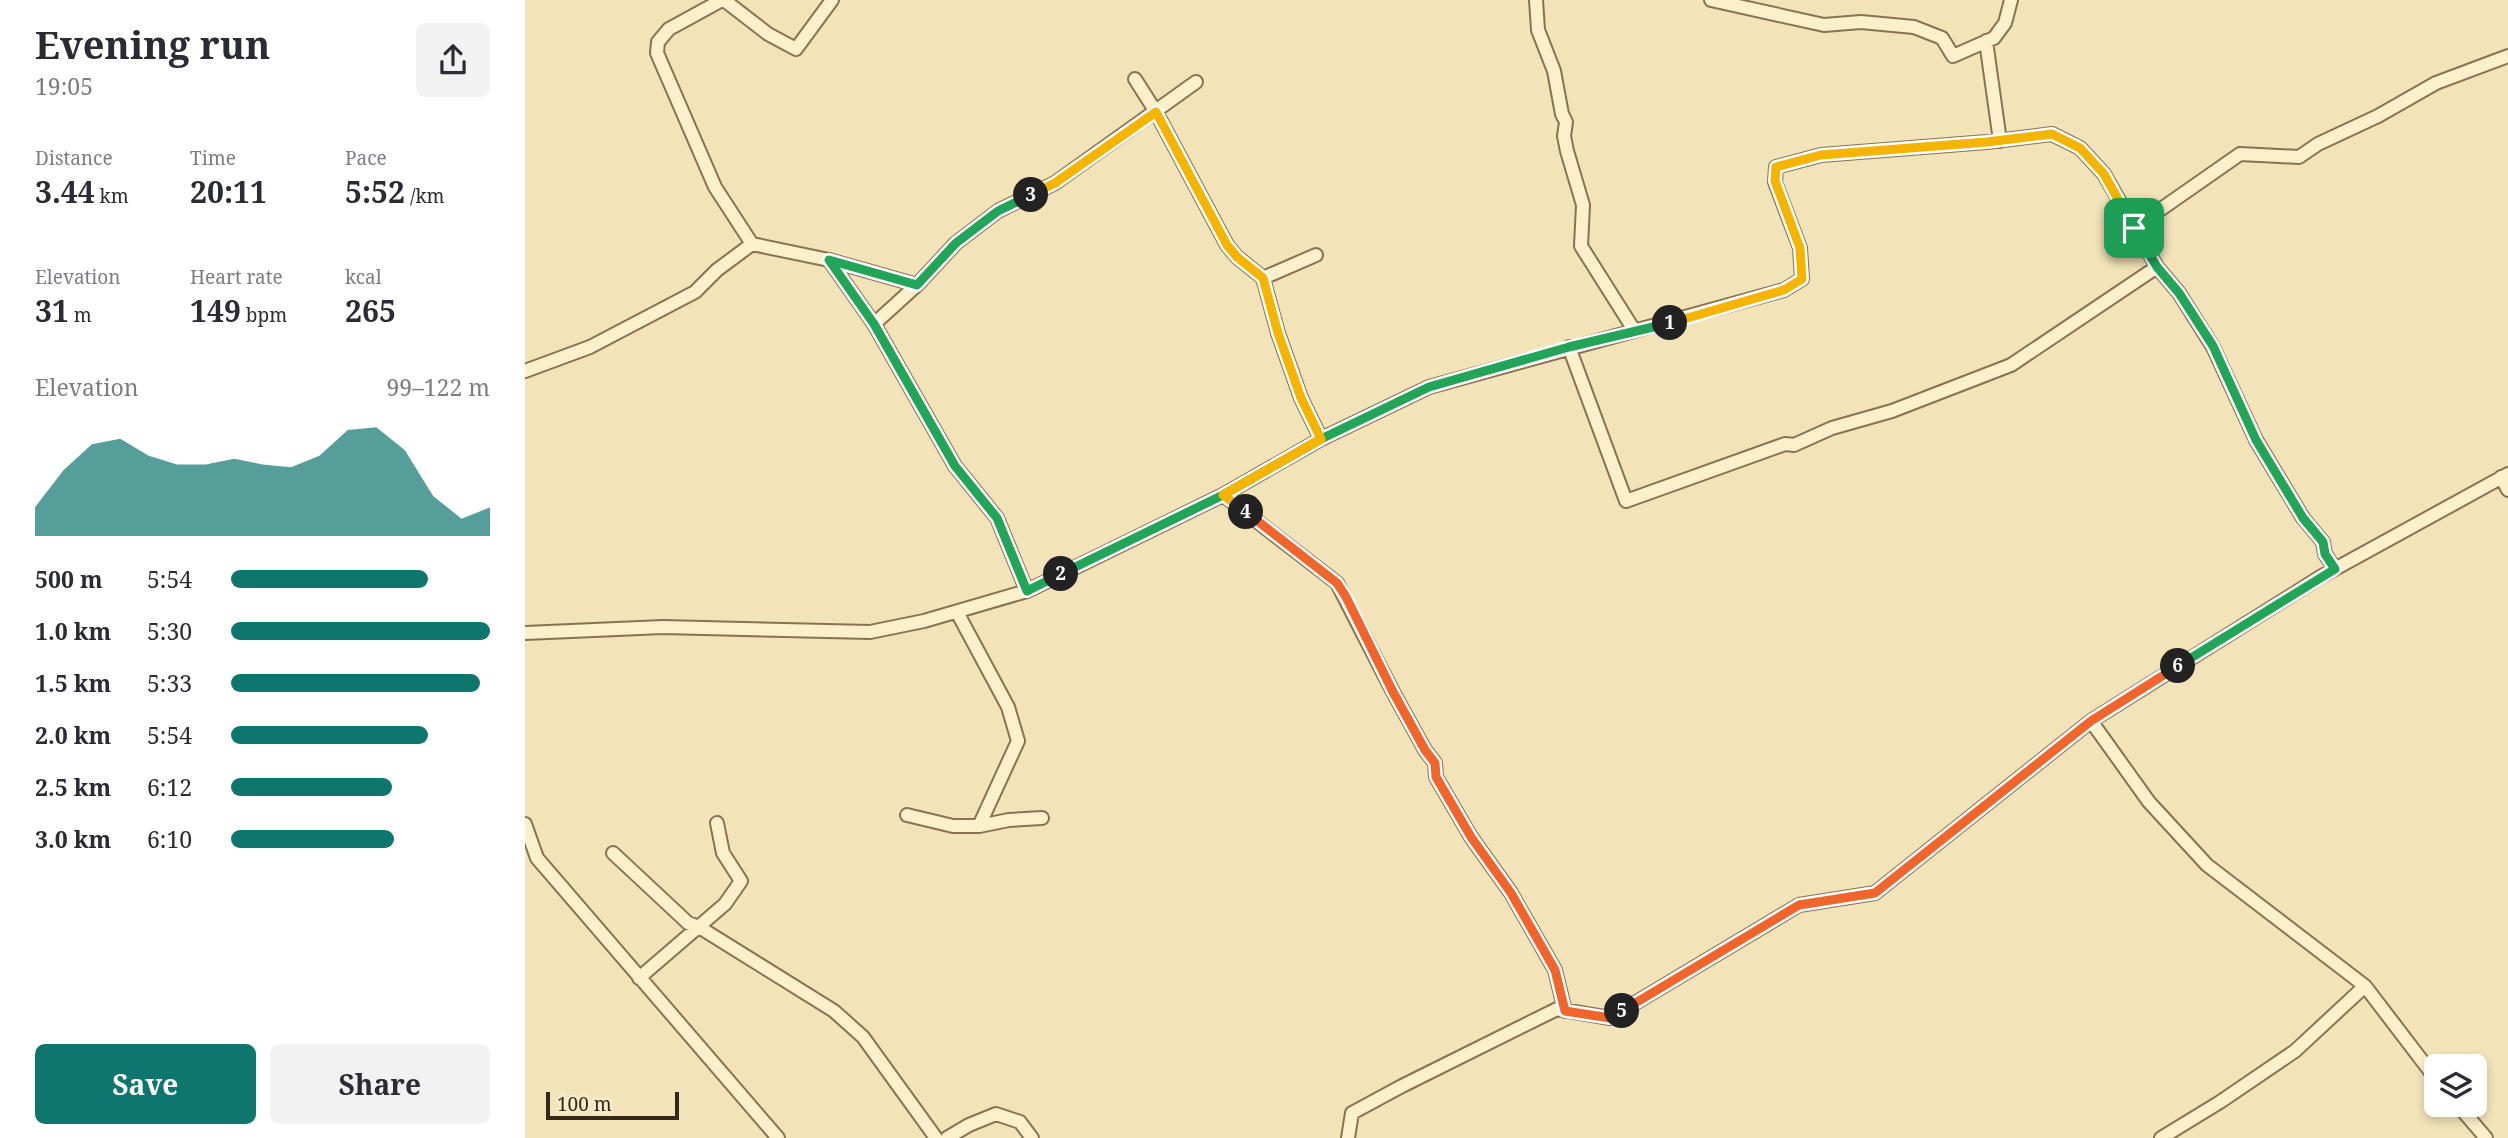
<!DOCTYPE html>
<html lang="en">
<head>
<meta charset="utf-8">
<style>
	:root { --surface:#fff; --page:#f2f2f3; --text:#2b2b33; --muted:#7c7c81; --accent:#0f766e }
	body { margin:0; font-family:"Noto Serif",serif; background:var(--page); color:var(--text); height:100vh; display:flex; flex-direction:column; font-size:26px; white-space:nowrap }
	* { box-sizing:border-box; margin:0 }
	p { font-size:23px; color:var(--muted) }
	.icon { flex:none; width:38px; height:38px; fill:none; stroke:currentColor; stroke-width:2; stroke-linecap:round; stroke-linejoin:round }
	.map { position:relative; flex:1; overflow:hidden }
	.side { display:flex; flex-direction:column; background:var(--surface); width:525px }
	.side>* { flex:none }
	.controls { position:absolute; left:1899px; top:1054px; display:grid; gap:14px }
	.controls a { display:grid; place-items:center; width:63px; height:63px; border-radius:10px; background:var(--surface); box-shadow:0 4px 10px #0003; font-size:35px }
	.scale { position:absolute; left:21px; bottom:18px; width:133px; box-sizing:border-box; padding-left:7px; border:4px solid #362819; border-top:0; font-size:19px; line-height:24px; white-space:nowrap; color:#362819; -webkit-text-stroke:5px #f8edc8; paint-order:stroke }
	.pin { position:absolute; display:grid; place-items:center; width:60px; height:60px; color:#fff; margin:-30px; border-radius:14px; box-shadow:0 4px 10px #0006 }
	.km { position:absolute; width:35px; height:35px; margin:-18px; border-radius:50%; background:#222; color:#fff; font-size:19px; line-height:35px; text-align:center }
	.round { display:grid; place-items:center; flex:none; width:74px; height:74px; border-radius:10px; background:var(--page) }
	.overview { display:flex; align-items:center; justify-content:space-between; height:119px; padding:0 35px }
	h1 { font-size:38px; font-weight:700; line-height:52px }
	.metrics { display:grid; grid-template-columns:repeat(3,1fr); gap:10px; height:119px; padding:7px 35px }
	.metrics div { display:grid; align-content:center }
	.metrics b { font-size:30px; font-weight:700 }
	.metrics small { font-size:19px; font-weight:400 }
	.metrics p { font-size:19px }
	.chart { height:196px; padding:14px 35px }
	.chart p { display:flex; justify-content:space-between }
	.chart svg { width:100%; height:126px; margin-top:7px; fill:var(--accent); opacity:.7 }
	.cta { display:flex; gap:14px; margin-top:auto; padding:14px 35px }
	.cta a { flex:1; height:80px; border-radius:10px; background:var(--accent); color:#fff; font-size:28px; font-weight:700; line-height:80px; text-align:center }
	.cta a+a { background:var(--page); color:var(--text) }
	ul { padding:0 35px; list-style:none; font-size:23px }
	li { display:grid; grid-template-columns:112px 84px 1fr; align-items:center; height:52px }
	li i { height:18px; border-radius:9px; background:var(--accent) }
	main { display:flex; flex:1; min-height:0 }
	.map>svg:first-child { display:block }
</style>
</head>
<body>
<main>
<section class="side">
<div class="overview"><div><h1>Evening run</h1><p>19:05</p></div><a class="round"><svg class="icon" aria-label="share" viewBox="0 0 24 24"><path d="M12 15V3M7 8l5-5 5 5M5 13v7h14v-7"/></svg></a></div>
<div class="metrics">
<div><p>Distance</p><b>3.44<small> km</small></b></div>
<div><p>Time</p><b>20:11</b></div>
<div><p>Pace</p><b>5:52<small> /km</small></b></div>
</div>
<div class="metrics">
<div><p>Elevation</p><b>31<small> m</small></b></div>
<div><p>Heart rate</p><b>149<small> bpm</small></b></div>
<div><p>kcal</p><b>265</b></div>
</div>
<div class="chart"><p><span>Elevation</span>99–122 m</p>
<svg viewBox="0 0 160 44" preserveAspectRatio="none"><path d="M0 44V34L10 21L20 12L30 10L40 16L50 19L60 19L70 17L80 19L90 20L100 16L110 7L120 6L130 14L140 30L150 38L160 34V44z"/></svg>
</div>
<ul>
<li><b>500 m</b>5:54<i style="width:76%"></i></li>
<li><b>1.0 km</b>5:30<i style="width:100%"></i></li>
<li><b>1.5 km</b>5:33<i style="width:96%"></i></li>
<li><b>2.0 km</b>5:54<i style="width:76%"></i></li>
<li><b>2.5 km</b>6:12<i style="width:62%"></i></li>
<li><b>3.0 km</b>6:10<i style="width:63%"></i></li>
</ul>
<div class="cta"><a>Save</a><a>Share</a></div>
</section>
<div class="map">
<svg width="1983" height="1138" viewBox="0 0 1983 1138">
	<rect width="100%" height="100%" fill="#f2e3b8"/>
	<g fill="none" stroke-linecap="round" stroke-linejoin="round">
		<g stroke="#897252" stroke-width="16">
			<path id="minor" d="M197,0L144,29L133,42L132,53L190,187L227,244L304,260L349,324L430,466L472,518L502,591
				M199,0L243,34L271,49L307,0
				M1011,0L1013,30L1029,71L1037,114L1041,122L1039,136L1042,151L1058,205L1056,246L1109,330
				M1186,0L1299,25L1336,22L1389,27L1417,38L1428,56L1469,38L1480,23L1486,0
				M1461,41L1475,141
				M610,79L631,112L702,245L712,257L738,278L753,333L776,398L796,439
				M1609,228L1715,154L1774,157L1793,144L1853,116L1911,83L1983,56
				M304,260L392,285
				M738,278L791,255
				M349,324L392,285L431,243L473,211L530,183L671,82
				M1044,347L1101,501L1260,444L1269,445L1307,428L1367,411L1486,365L1632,267
				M0,371L65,347L170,292L192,270L227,244
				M1976,477L1983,490
				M698,495L812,583L867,690L900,750L910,763L911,777L946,837L986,893L1030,970L1040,1011
				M432,612L483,707L493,741L454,826
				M0,633L138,627L345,632L399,621L502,591L698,495L796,439L904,387L1259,290L1277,279L1275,248L1250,182L1251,167L1296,155L1462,142L1527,134L1555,148L1579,174L1632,267L1654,293L1688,347L1731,440L1778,518L1798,542L1800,554L1810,569
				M1566,721L1624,802L1682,865L1840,986L1911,1079
				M382,815L428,826H454L484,820L517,818
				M0,824L12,858L253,1138
				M88,853L163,923L174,927L309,1011L338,1037L411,1138
				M114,978L200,904L216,881L198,853L192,823
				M1932,1104L1961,1138
				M422,1138L444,1125L471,1114L495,1122L507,1138
				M823,1138L827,1113L877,1086L1032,1009L1085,1018L1274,905L1350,893L1566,721L1797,576L1983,474
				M1636,1138L1695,1102L1770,1051L1840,986"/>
		</g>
		<use href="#minor" stroke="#fcf0cb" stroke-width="12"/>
	</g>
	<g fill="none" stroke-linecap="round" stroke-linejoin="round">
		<g stroke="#fff" stroke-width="14">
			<path id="split-1" d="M1145,323L1259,290L1277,279L1275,248L1250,181L1251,167L1296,155L1462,142L1527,134L1555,148L1579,174L1609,228"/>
		</g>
		<g stroke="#fff" stroke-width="14">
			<path id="split-2" d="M536,574L698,495L796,439L904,387L1044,347L1145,323"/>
		</g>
		<g stroke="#fff" stroke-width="14">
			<path id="split-3" d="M506,195L473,211L431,243L392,285L304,260L349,324L430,466L472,518L502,591L536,574"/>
		</g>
		<g stroke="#fff" stroke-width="14">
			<path id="split-4" d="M506,195L530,183L631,112L702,245L712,257L738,278L753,333L776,398L796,439L698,495L721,512"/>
		</g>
		<g stroke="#fff" stroke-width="14">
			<path id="split-5" d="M721,512L812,583L821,597L867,690L900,750L910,763L911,777L946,837L986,893L1030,970L1040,1011L1085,1018L1097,1011"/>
		</g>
		<g stroke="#fff" stroke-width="14">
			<path id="split-6" d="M1097,1011L1274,905L1350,893L1566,721L1653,666"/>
		</g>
		<g stroke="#fff" stroke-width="14">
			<path id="split-7" d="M1609,228L1632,267L1654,293L1688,346L1731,440L1778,518L1798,542L1800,554L1810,569L1653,666"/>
		</g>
		<use href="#split-1" stroke="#f5b400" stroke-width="9"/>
		<use href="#split-2" stroke="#22a559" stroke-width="9"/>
		<use href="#split-3" stroke="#22a559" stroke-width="9"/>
		<use href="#split-4" stroke="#f5b400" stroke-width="9"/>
		<use href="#split-5" stroke="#f0652b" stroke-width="9"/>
		<use href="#split-6" stroke="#f0652b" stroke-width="9"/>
		<use href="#split-7" stroke="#22a559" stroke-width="9"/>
	</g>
</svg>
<div class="controls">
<a><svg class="icon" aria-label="layers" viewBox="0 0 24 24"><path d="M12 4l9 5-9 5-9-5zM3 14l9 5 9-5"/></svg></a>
</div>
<div class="scale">100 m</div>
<div class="pin" style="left:1609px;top:228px;background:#1e9e55"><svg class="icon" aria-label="arrive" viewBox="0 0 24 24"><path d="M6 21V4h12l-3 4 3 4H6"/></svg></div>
<b class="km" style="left:1145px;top:323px">1</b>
<b class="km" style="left:536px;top:574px">2</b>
<b class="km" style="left:506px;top:195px">3</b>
<b class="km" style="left:721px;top:512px">4</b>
<b class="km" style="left:1097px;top:1011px">5</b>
<b class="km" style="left:1653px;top:666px">6</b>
</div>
</main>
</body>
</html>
